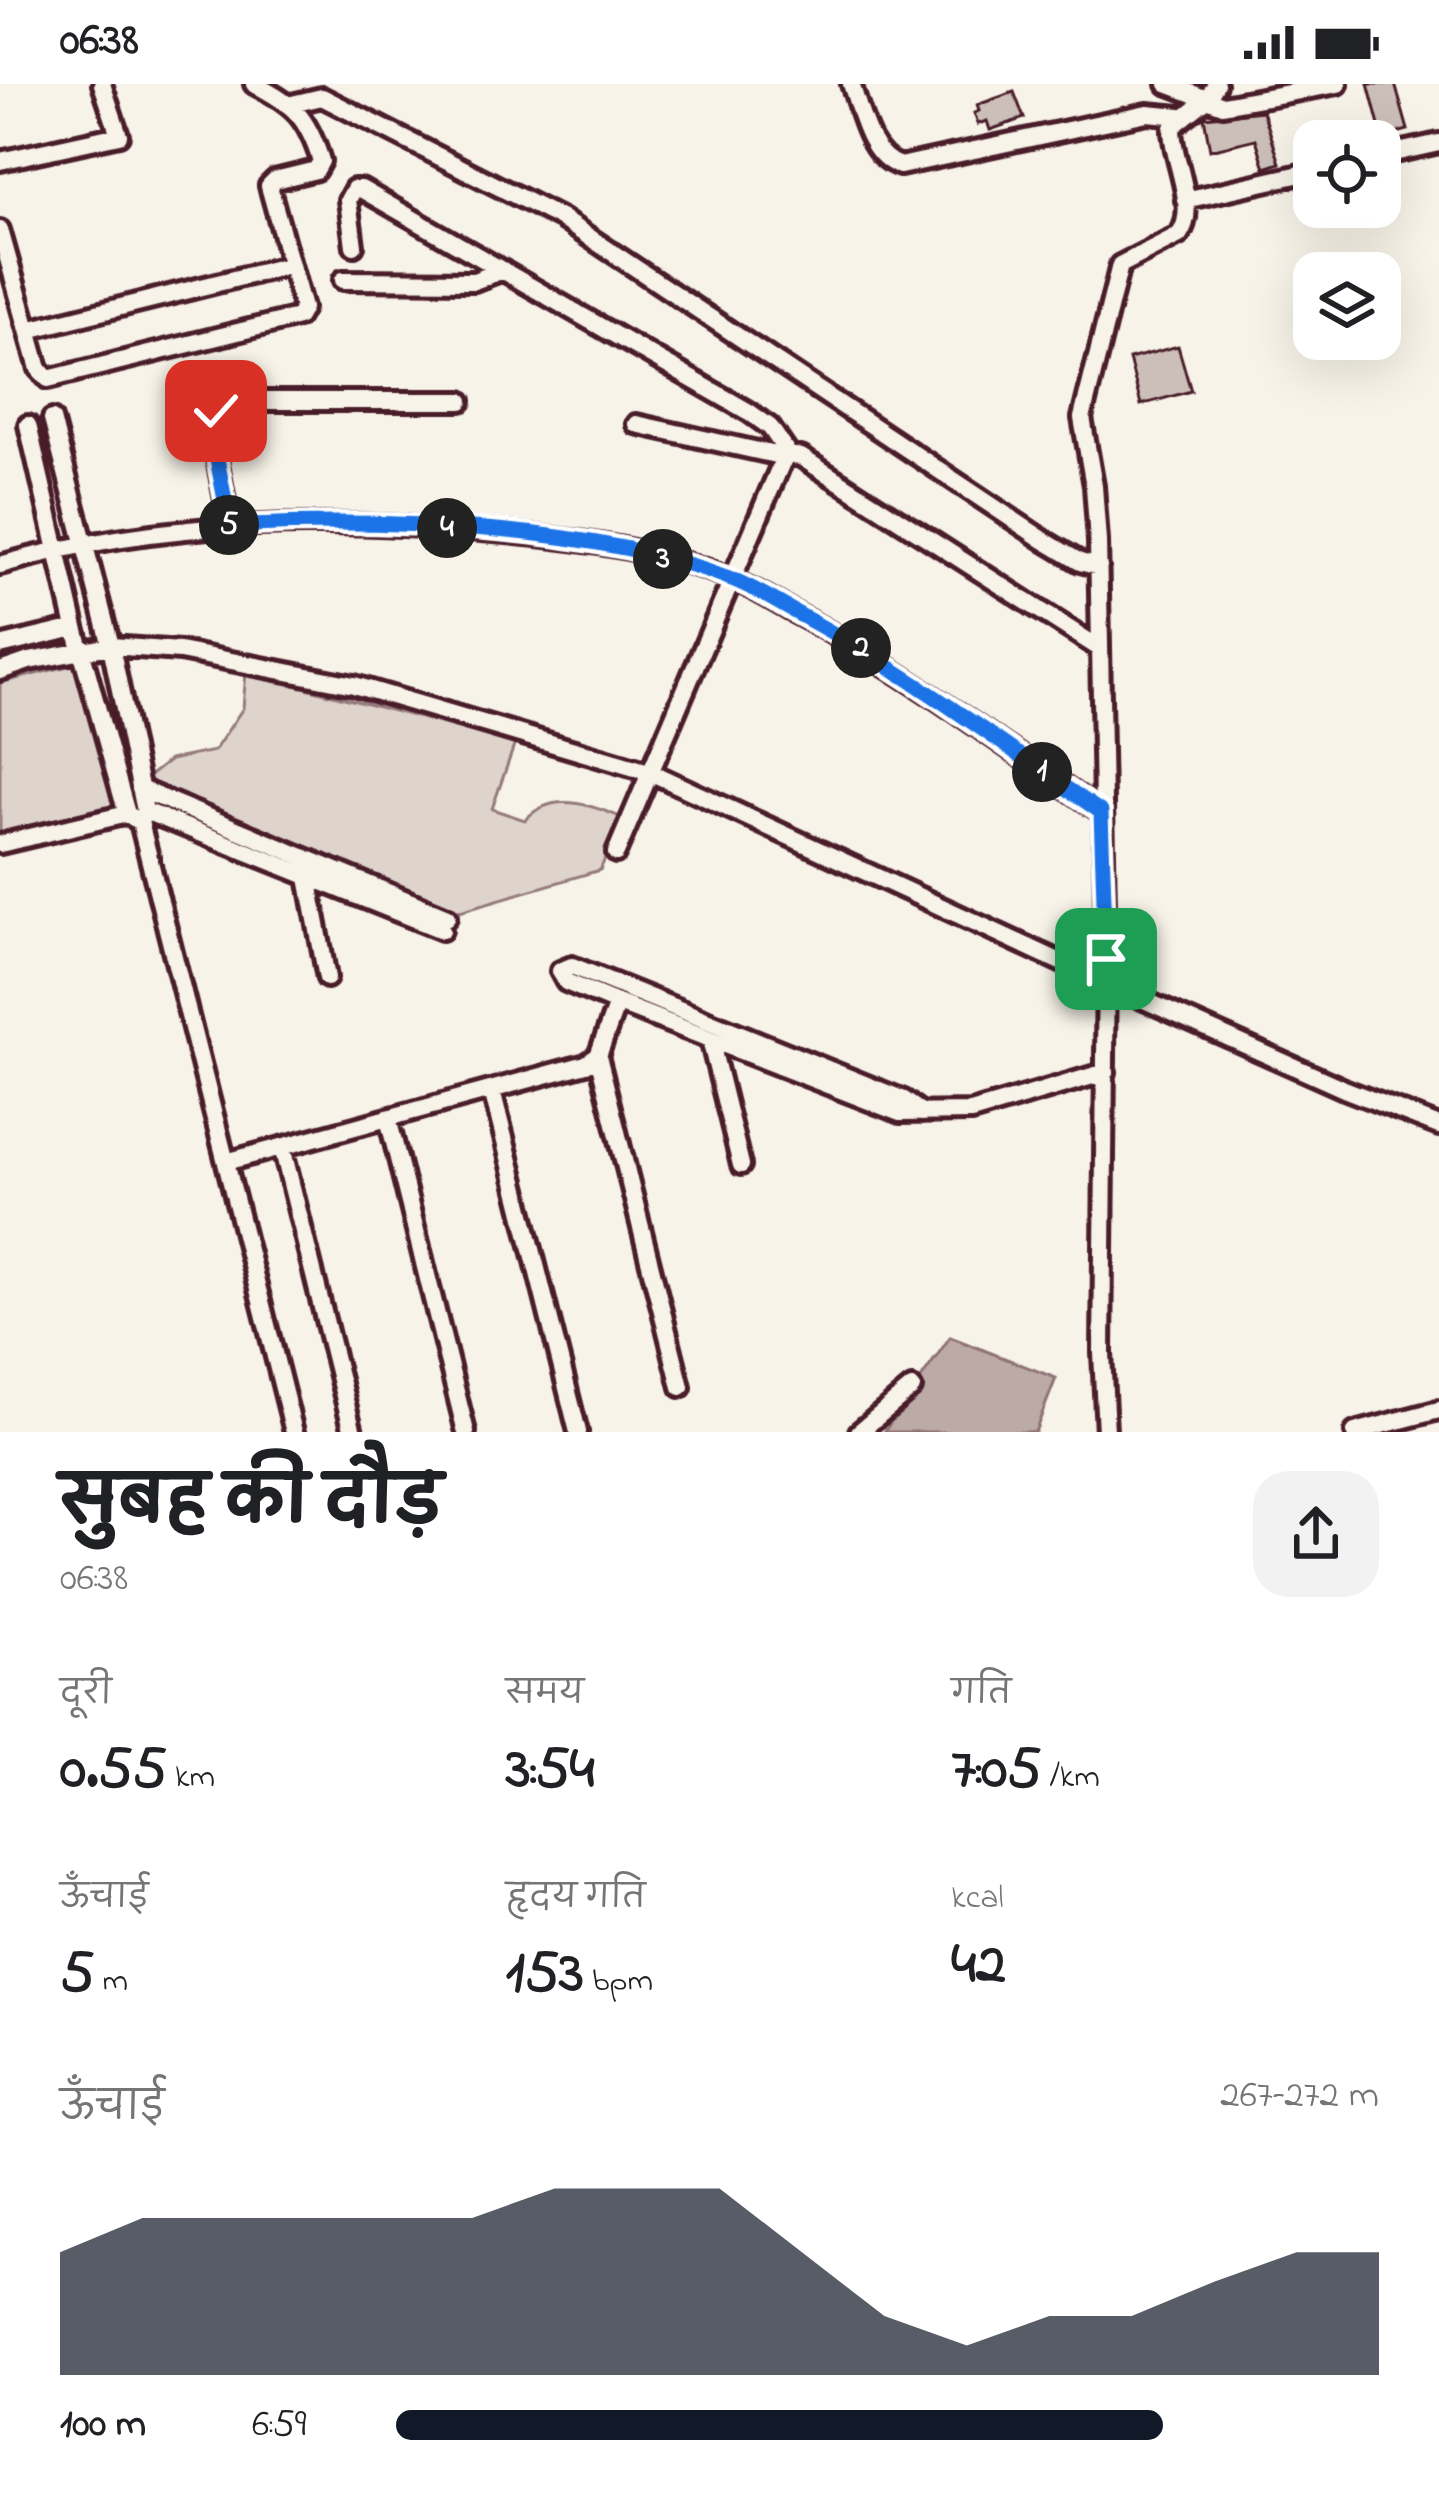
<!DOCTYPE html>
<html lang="hi">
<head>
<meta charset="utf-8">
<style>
	:root { --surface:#fff; --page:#f2f2f2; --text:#202124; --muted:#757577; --accent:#111827 }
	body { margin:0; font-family:"Indie Flower","Playpen Sans Deva",sans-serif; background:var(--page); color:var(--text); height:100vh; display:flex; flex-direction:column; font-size:45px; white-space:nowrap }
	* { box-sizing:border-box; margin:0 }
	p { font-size:39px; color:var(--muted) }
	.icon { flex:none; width:66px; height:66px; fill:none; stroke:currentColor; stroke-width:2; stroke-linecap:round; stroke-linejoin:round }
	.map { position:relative; height:1348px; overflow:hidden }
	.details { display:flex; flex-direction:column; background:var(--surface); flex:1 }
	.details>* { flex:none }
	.fabs { position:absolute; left:1293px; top:36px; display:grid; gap:24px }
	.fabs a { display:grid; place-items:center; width:108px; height:108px; border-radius:24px; background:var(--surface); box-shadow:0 12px 48px #0002; font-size:60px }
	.pin { position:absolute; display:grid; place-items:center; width:102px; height:102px; color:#fff; margin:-51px; border-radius:24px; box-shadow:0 6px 18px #0006 }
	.km { position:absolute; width:60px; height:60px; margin:-30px; border-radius:50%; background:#222; color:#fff; font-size:33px; line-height:60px; text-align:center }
	.round { display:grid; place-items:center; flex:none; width:126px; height:126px; border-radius:36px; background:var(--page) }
	.head { display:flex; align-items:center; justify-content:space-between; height:204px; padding:0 60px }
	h1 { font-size:66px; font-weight:700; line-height:90px }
	.metrics { display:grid; grid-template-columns:repeat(3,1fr); gap:18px; height:204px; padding:12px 60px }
	.metrics div { display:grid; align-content:center }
	.metrics b { font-size:60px; font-weight:700 }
	.metrics small { font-size:33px; font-weight:400 }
	.metrics p { font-size:33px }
	.chart { height:336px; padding:24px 60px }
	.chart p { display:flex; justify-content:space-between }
	.chart svg { width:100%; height:216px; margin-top:12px; fill:var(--accent); opacity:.7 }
	ul { padding:0 60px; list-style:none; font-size:39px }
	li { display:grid; grid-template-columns:192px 144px 1fr; align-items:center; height:90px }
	li i { height:30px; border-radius:15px; background:var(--accent) }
	.status { display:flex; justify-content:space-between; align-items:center; height:84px; padding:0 60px; background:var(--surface); direction:ltr }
	.status svg { height:33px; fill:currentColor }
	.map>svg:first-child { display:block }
</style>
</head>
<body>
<div class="status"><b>06:38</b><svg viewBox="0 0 49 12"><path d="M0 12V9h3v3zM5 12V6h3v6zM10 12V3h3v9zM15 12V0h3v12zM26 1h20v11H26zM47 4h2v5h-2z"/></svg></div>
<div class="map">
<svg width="1439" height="1348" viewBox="0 0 1439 1348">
	<rect width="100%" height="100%" fill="#f7f3e8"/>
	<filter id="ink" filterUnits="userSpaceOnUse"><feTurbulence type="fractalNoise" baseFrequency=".00833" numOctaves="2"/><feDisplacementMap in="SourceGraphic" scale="24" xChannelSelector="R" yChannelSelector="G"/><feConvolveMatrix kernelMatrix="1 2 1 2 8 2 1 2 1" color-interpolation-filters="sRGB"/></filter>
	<g filter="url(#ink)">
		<path fill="#ded4cc" stroke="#947a7c" stroke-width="3" d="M88,577L125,720L0,751V599Z
			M246,588L515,659L492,725L525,736C553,706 590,721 623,734L600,786L460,827L328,779L165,709L148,693L170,676L214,667L243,624Z"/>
		<path fill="#bcaaa7" stroke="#8e7275" stroke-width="3" d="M950,1253L1056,1294L1035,1348H884Z"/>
		<path fill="#ccbfb9" stroke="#4a1f2b" stroke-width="3" d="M1368,0H1395L1408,46L1382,53Z
			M1014,8L1024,34L990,46L987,37L978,40L974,29L979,27L977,21Z
			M1263,27L1280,79L1265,84L1256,55L1210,66L1204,33Z
			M1178,262L1191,307L1141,321L1129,275Z"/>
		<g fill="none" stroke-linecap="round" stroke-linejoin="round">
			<g stroke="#4a1f2b" stroke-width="26">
				<path id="minor" d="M851,0C861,27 869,73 900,82L1147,29L1180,32
					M1167,0L1223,21L1338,0
					M292,20L322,13L562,135L1045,457L1080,478L1099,483
					M1380,72L1439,59
					M0,77L119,51L102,0
					M1185,116L1314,87
					M0,146L39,285L48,295L298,233L303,224L269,102L275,96L316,86L321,77C307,32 294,21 254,0
					M354,162L348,116L354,105H361L749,328L770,343L789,371
					M343,196L474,197L503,186
					M28,246L290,181
					M52,335L111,562L145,727L140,738
					M636,340L785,373
					M28,341L75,544L127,730L140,738L294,1348
					M230,442L211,344L216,327L258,317H461
					M0,481C165,433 338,434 507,449C581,456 662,466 730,494C753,504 774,517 795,529C902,586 1000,659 1101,728
					M0,562L75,544
					M0,587L29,577L111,562L180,567L354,601L652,689L1106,899L1344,1005L1439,1042
					M140,705L447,833
					M145,727L442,846
					M0,760L127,730
					M616,769L782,378L789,371L801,373L1099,564
					M307,788L327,894
					M710,955L741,1081
					M598,972L681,1303
					M492,1006L578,1348
					M922,1029L904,1016L572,882L560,887L566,898L617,919L900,1029L971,1028L1106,988
					M388,1034L466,1348
					M282,1063L353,1348
					M226,1078L586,980L598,972L617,919
					M859,1348L912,1304
					M1106,1348L1102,1269L1106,875L1098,457L1094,402L1082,334L1120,181L1179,151C1200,124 1171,74 1172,43L1207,15L1216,0
					M1355,1348L1439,1326"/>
			</g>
			<use href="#minor" stroke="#f7f3e8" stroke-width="16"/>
		</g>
	</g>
	<g fill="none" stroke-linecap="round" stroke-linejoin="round" filter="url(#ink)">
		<g stroke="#fff" stroke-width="24">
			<path id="route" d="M216,327L211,334V344L230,442C378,434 589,440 729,494C754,503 778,519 802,532C907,588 1003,661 1101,728L1106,875"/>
		</g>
		<use href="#route" stroke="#1a73e8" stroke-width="15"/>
	</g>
</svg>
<div class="fabs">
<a><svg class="icon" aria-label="locate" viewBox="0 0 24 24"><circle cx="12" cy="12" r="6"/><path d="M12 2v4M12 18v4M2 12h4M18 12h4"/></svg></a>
<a><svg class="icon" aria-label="layers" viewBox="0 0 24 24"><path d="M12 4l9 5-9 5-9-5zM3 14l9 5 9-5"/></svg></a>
</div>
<div class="pin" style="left:1106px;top:875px;background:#1e9e55"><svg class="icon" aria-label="arrive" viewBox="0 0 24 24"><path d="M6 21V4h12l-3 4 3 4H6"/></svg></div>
<div class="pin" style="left:216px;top:327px;background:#d93025"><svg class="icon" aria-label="check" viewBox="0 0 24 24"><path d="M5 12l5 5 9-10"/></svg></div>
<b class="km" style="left:1042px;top:688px">1</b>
<b class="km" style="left:861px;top:564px">2</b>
<b class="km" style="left:663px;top:475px">3</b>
<b class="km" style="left:447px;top:444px">4</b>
<b class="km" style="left:229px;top:441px">5</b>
</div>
<section class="details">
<div class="head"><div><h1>सुबह की दौड़</h1><p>06:38</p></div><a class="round"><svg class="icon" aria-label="share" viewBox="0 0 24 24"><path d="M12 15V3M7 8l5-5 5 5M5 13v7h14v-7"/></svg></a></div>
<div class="metrics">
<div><p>दूरी</p><b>0.55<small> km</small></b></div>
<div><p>समय</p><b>3:54</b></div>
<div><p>गति</p><b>7:05<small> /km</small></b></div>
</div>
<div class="metrics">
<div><p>ऊँचाई</p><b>5<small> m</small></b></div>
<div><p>हृदय गति</p><b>153<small> bpm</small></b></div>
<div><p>kcal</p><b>42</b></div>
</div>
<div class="chart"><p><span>ऊँचाई</span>267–272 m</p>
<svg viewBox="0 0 160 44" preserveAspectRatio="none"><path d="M0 44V19L10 12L20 12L30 12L40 12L50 12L60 6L70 6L80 6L90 19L100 32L110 38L120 32L130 32L140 25L150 19L160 19V44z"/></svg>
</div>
<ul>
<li><b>100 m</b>6:59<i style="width:78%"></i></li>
</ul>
</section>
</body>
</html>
